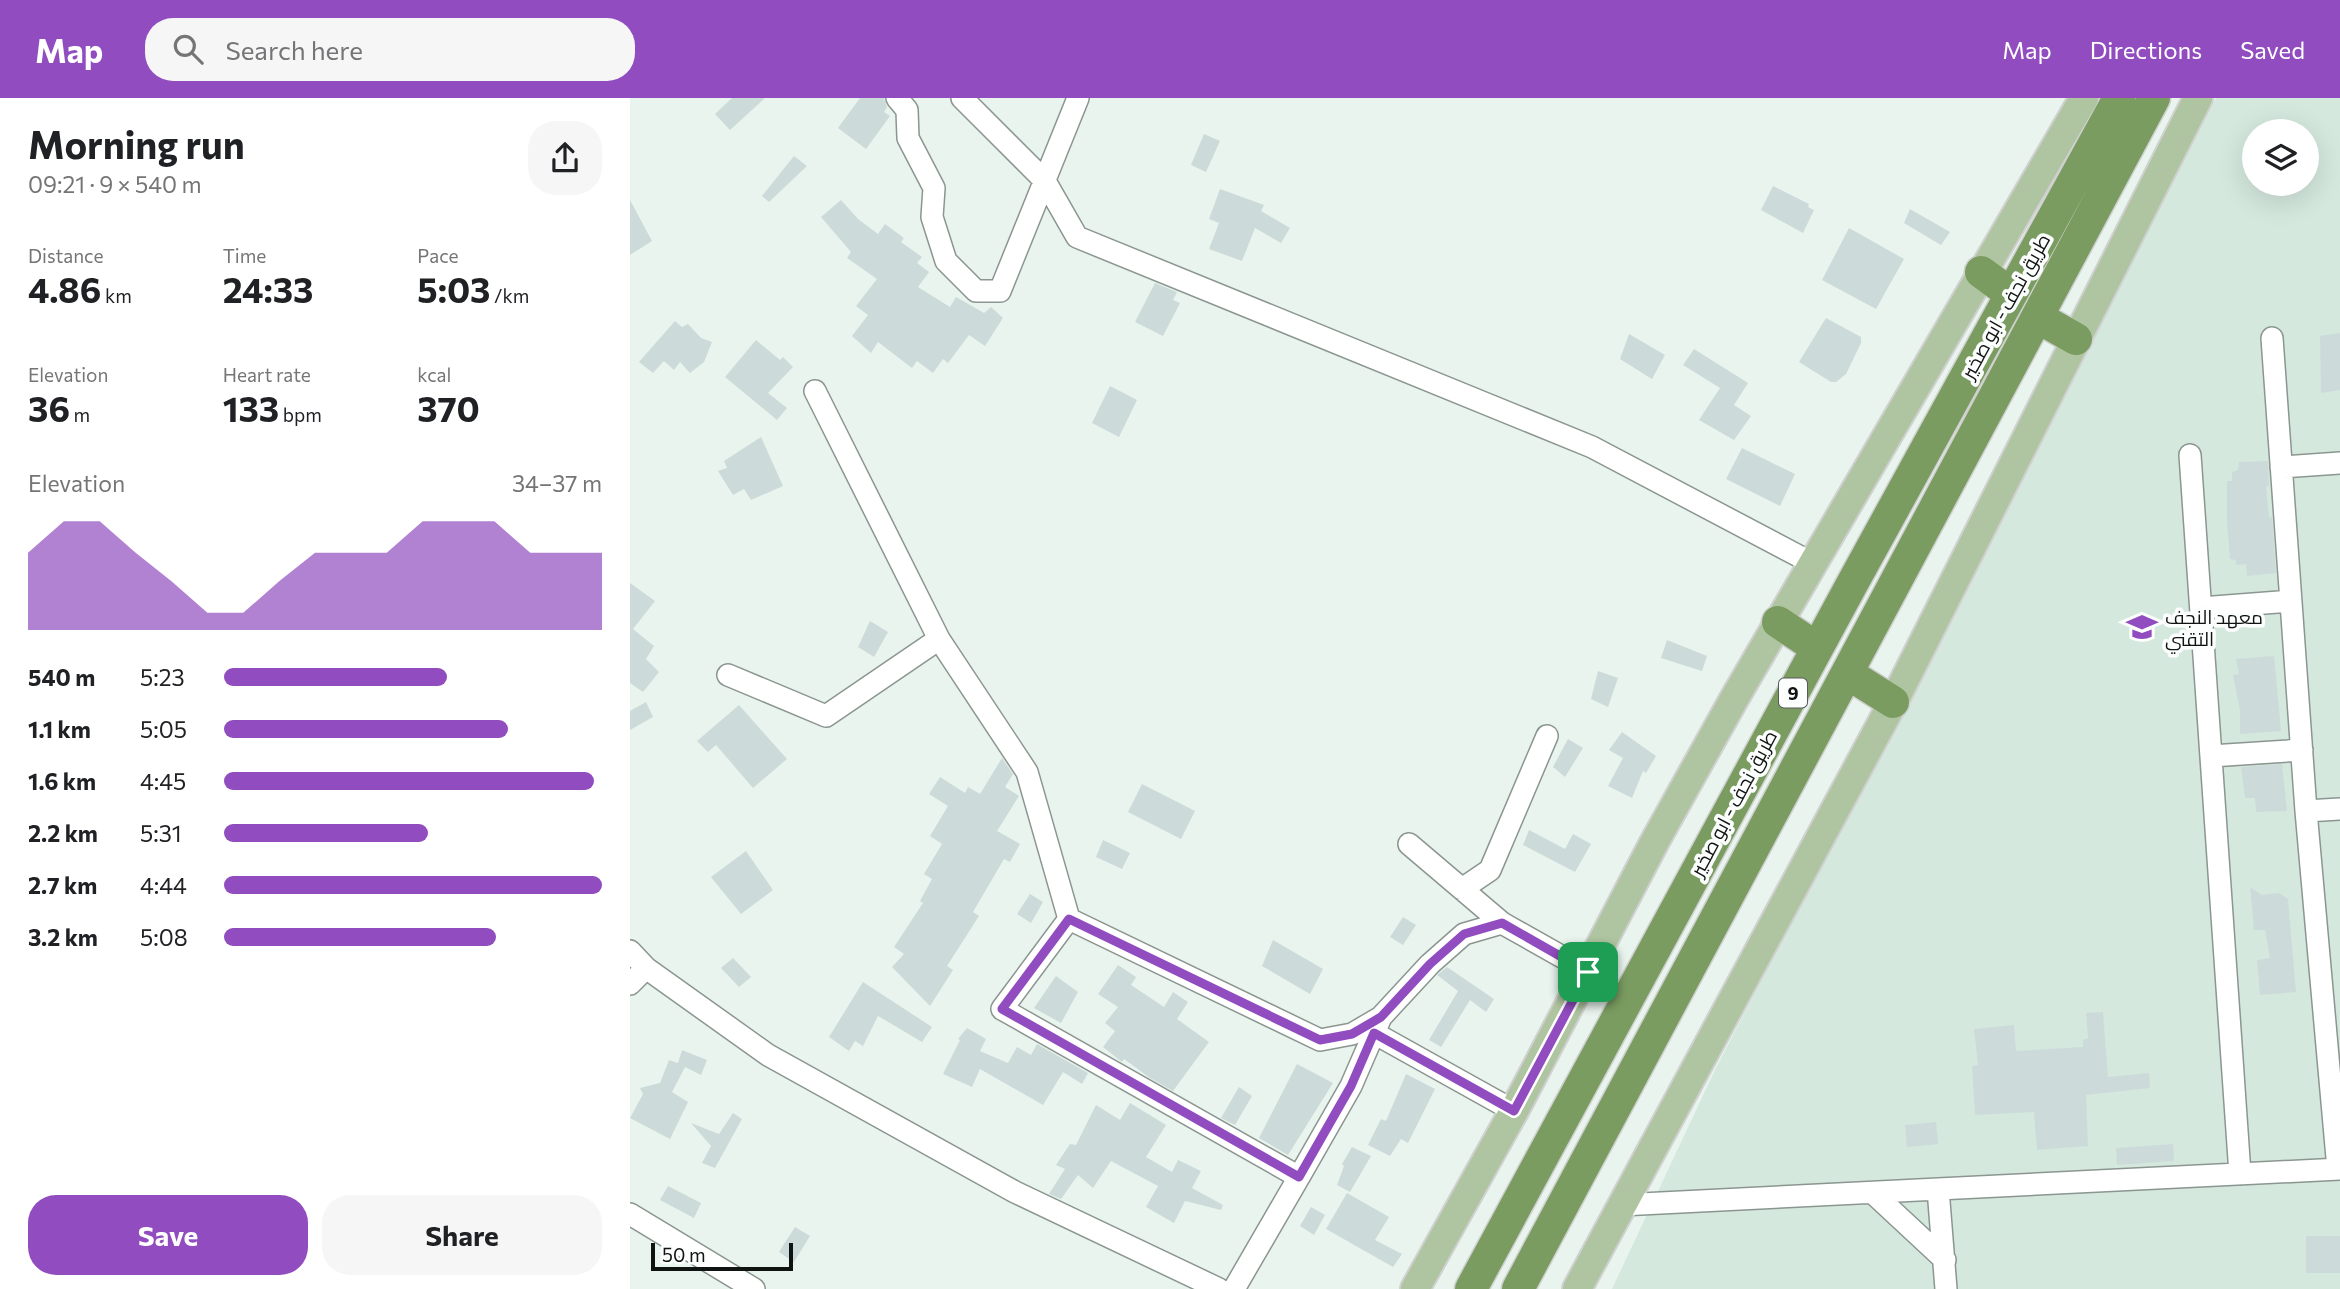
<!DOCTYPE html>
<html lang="en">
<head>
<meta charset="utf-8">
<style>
	:root { --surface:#fff; --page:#f6f6f6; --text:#202124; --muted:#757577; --accent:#914cc0 }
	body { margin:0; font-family:Commissioner,Cairo,sans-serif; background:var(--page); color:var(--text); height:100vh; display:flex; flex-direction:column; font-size:26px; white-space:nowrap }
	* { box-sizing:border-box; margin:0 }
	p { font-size:23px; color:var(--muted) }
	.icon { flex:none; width:38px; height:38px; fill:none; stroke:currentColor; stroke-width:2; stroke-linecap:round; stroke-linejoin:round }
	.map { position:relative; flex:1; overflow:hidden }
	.sheet { display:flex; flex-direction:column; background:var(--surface); width:630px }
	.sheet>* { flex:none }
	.buttons { position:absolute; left:1612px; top:21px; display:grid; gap:14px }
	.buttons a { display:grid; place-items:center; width:77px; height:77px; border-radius:50%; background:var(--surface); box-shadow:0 7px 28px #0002; font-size:35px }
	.scale { position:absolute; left:21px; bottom:18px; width:142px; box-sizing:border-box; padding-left:7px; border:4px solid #0f1311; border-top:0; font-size:19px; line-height:24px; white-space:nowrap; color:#0f1311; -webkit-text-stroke:5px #fcfefd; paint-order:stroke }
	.pin { position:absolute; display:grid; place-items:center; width:60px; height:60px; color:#fff; margin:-30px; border-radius:14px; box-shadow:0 4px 10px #0006 }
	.round { display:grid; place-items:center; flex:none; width:74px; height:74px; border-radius:28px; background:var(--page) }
	.summary { display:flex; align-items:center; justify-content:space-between; height:119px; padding:0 28px }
	h1 { font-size:38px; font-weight:700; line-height:52px }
	.metrics { display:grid; grid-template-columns:repeat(3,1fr); gap:10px; height:119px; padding:7px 28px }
	.metrics div { display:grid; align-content:center }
	.metrics b { font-size:35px; font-weight:700 }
	.metrics small { font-size:19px; font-weight:400 }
	.metrics p { font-size:19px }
	.chart { height:196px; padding:14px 28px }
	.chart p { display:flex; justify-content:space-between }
	.chart svg { width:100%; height:126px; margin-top:7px; fill:var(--accent); opacity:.7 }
	.cta { display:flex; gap:14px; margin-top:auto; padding:14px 28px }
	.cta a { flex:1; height:80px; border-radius:28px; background:var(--accent); color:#fff; font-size:28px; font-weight:700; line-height:80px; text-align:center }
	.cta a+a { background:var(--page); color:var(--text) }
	ul { padding:0 28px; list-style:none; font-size:23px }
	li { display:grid; grid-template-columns:112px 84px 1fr; align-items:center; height:52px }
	li i { height:18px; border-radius:9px; background:var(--accent) }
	header { display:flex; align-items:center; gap:42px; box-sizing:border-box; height:98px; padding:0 35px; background:var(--accent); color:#fff }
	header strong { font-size:33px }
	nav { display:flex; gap:38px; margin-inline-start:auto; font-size:24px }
	.search { width:490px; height:63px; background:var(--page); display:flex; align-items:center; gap:18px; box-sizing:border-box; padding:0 24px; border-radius:28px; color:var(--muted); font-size:26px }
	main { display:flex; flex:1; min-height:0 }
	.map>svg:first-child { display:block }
</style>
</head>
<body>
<header>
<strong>Map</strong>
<div class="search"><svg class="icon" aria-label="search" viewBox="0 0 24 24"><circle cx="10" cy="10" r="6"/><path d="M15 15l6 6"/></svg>Search here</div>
<nav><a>Map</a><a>Directions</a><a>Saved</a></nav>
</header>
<main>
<section class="sheet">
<div class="summary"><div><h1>Morning run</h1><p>09:21 · 9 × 540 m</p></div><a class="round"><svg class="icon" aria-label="share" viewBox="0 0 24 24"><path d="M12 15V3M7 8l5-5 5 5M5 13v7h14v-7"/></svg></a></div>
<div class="metrics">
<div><p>Distance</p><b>4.86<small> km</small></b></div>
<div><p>Time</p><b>24:33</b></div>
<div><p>Pace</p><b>5:03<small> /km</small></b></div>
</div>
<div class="metrics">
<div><p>Elevation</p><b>36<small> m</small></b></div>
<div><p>Heart rate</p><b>133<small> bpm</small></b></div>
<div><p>kcal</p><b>370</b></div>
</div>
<div class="chart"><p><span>Elevation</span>34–37 m</p>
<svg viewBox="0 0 160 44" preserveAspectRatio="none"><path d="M0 44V17L10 6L20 6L30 17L40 27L50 38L60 38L70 27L80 17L90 17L100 17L110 6L120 6L130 6L140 17L150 17L160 17V44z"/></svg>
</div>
<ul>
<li><b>540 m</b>5:23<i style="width:59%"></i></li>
<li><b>1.1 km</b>5:05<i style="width:75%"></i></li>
<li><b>1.6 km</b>4:45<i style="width:98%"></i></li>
<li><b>2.2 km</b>5:31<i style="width:54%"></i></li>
<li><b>2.7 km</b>4:44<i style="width:100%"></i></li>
<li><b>3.2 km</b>5:08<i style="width:72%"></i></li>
</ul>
<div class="cta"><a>Save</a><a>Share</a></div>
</section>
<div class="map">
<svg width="1710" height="1191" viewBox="0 0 1710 1191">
	<rect width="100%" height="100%" fill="#e8f4ed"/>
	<path fill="#d4e8dd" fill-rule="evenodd" d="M1586,0H1710V1191H982L1085,972ZM1624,33H1676V86H1624Z"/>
	<path fill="#ccdbda" d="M102,0H135L100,32L85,16Z
		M230,0H254L257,9L254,14L260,18L236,51L208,30Z
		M574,36L590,43L576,74L561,67Z
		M164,58L177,68L139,104L132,98Z
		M1143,88L1179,106L1178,109L1184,112L1173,135L1131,112Z
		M590,91L634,107L631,113L660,130L651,145L625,130L612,163L579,151L589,125L579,121Z
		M0,102L22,143L0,157Z
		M211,102L228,121L248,136L255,126L274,140L271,144L292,159L287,165L299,174L288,189L320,209L326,199L354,215L361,209L373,220L355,248L339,237L318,265L313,261L303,275L287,263L282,270L248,244L241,255L222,238L238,217L226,208L247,181L217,160L221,154L191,119Z
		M1280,111L1320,134L1311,147L1274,125Z
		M1219,130L1274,161L1246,211L1192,182Z
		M525,185L547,194L543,202L550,205L533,238L505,224Z
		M1196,220L1231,239V245L1216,276L1206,284H1201L1169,264Z
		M45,223L52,229L58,226L71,240L82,244L74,264L60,275L50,264L44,272L34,263L23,275L9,264Z
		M1710,235V292L1691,295L1690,238Z
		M999,236L1035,257L1022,281L990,261Z
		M126,242L150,262L153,259L163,269L138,295L157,310L147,322L95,279Z
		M1064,251L1118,285L1104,307L1121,318L1104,342L1069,322L1090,290L1053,267Z
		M480,288L507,302L489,339L462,325Z
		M131,339L153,388L121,402L114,391L103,397L88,373L97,370L94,363Z
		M1112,350L1165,376L1150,408L1096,381Z
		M1638,363L1639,388H1636L1639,420L1642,419L1646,475L1617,478L1616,466L1606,467V462L1600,461L1597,423V383H1602V374L1608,372L1609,364Z
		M0,485L25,503L3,531L24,548L16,561L29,574L13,594L0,585Z
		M240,523L258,534L244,559L228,549Z
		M1037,542L1077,558L1072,573L1031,560Z
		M1644,558L1651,633L1610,636V612L1603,577L1609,576L1606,561Z
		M968,573L988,580L978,609L961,601Z
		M16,604L23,619L0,632V613Z
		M109,607L157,661L123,690L86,647L78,654L67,643Z
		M992,634L1026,658L1016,675L1013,673L1002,700L978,688L993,660L979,652Z
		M938,641L953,650L935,679L923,669Z
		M372,660L383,676L375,689L389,698L367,733L390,746L380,764L374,761L343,814L349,818L317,868L323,872L300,908L262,869L274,856L264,849L293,805L290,803L302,781L294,776L312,746L300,738L318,708L299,696L310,679L335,695L338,689L350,696Z
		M1652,666L1657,713L1626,714L1625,700H1615L1611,669Z
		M512,686L565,713L551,741L498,714Z
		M899,732L935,751L943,736L961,746L945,774L893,747Z
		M473,742L500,755L492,771L466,759Z
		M116,753L143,792L111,816L81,779Z
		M1620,789L1632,797L1649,795L1658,801L1666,894L1630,897L1627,862L1640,860L1635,832H1624Z
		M400,796L413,804L401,825L387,816Z
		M773,819L786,827L773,847L760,839Z
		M643,842L693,871L680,896L632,868Z
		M103,860L121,879L109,889L91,870Z
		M488,867L506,879L501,887L534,909L543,894L558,904L547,921L579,944L543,993L520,980L494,961L492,964L473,949L485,933L475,925L488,909L468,896Z
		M817,869L864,901L856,914L840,902L811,949L799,942L828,893L807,877Z
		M426,878L448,894L431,925L404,910Z
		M233,884L302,929L292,944L248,918L233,948L225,943L219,953L199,939Z
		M1473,914L1478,979L1519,975L1520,990L1456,997L1458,1048L1407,1052L1404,1014L1345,1017L1342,968L1348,967L1344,931L1384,927L1386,953L1453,949V942L1458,940L1456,915Z
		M337,930L356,941L350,953L378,965L387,949L401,957L407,946L458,975L452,986L433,974L413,1007L350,971L342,989L313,976L330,942L328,941Z
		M52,952L77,962L71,977L55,969L42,994L58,1004L40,1041L0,1020L13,996L10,990L30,985L39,962L48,965Z
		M667,966L703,985L658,1057L629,1040Z
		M776,976L805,991L778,1045L771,1041L760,1058L738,1047L751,1021L756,1023Z
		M609,989L622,998L605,1027L591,1020Z
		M500,1005L536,1027L516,1059L542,1074L548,1062L571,1073L562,1090L593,1107L591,1112L555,1103L544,1125L516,1109L528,1088L481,1063L463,1090L448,1077L431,1101L419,1096L435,1071L426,1067L440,1046L446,1047L466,1007L490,1022Z
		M103,1015L112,1021L85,1070L72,1065L81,1048L61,1025L89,1036Z
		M1306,1024L1308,1046L1277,1049L1275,1027Z
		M1543,1046L1544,1063L1487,1067L1486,1050Z
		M722,1049L741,1058L720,1094L707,1087L714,1068L712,1066Z
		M38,1088L71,1105L64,1120L30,1102Z
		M717,1095L759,1119L745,1142L772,1156L763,1169L696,1131Z
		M681,1109L695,1117L684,1137L670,1128Z
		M165,1129L180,1138L164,1164L149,1154Z
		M1676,1138H1710V1175H1676Z"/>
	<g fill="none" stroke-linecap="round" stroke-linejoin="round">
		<g stroke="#8b9690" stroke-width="24">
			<path id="minor" d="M267,0L277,12L278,40L304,90L302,119L316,163L346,193H370L448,0
				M332,0L415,83L447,139L962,349L1182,465
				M1642,240L1676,713L1708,1071
				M185,293L309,541L397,674L439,821L690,942L722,936L751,919L800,866L834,836L872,825L959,874
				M1560,357L1610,1076
				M1651,369L1710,365
				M1571,510L1661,503
				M98,577L196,618L309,541
				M1581,658L1672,652
				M1676,713L1710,711
				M779,746L872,825
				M832,791L860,772L917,638
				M439,821L372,911L669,1079L604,1191
				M0,853L16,870L138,957L385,1094L589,1191
				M0,886L16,870
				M744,935L884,1013
				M669,1079L721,988L751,919
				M1308,1091L1710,1071
				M1243,1095L1315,1162
				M991,1107L1308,1091L1316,1191
				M0,1116L124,1191"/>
		</g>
		<g stroke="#cfd0cf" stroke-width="32">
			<path id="major" d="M785,1191L884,1013L1025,743L1104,601L1454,0
				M947,1191L1267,597L1568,0"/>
		</g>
		<g stroke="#cfd0cf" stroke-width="35">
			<path id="highway" d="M1351,174L1381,196
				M1407,219L1446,241
				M1148,524L1187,550
				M1217,575L1263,604
				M841,1191L1222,486L1489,0
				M888,1191L1524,0"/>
		</g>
		<use href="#minor" stroke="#fff" stroke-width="21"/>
		<use href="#major" stroke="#afc4a0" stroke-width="28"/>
		<use href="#highway" stroke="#7a9c60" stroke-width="32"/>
	</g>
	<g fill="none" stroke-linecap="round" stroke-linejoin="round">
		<g stroke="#fff" stroke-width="14">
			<path id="route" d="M439,821L690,942L722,936L751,919L800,866L834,836L872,825L958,874L884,1013L744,935L721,988L669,1079L372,911Z"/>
		</g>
		<use href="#route" stroke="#914cc0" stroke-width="9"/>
	</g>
	<defs>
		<g id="university-bare" transform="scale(2.415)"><path d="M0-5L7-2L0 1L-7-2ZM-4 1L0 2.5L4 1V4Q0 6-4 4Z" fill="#914cc0" stroke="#fcfefd" stroke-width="2.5" paint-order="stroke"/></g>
	</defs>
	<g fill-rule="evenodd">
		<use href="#university-bare" x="1512" y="529"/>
	</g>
	<g text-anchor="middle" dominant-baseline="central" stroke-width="7" stroke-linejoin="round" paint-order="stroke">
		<rect fill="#fcfefd" stroke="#565a58" stroke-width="2" x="1149" y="580.5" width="28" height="29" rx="5"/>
		<g font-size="18" font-weight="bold" fill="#0f1311">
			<text x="1163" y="595">9</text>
		</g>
		<g font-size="19" fill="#0f1311" stroke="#fcfefd">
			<text transform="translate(1375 208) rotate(-61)">طريق نجف - ابو صخير</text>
			<text transform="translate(1103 705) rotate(-62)">طريق نجف - ابو صخير</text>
		</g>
		<g font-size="19" fill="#0f1311" stroke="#fcfefd" text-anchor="start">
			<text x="1535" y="518">معهد النجف<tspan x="1535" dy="22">التقني</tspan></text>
		</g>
	</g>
</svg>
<div class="buttons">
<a><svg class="icon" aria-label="layers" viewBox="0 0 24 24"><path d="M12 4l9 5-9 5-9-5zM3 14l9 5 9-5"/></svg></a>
</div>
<div class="scale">50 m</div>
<div class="pin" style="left:958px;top:874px;background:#1e9e55"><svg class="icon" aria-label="arrive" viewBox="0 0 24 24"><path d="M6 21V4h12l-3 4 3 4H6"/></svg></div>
</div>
</main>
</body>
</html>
